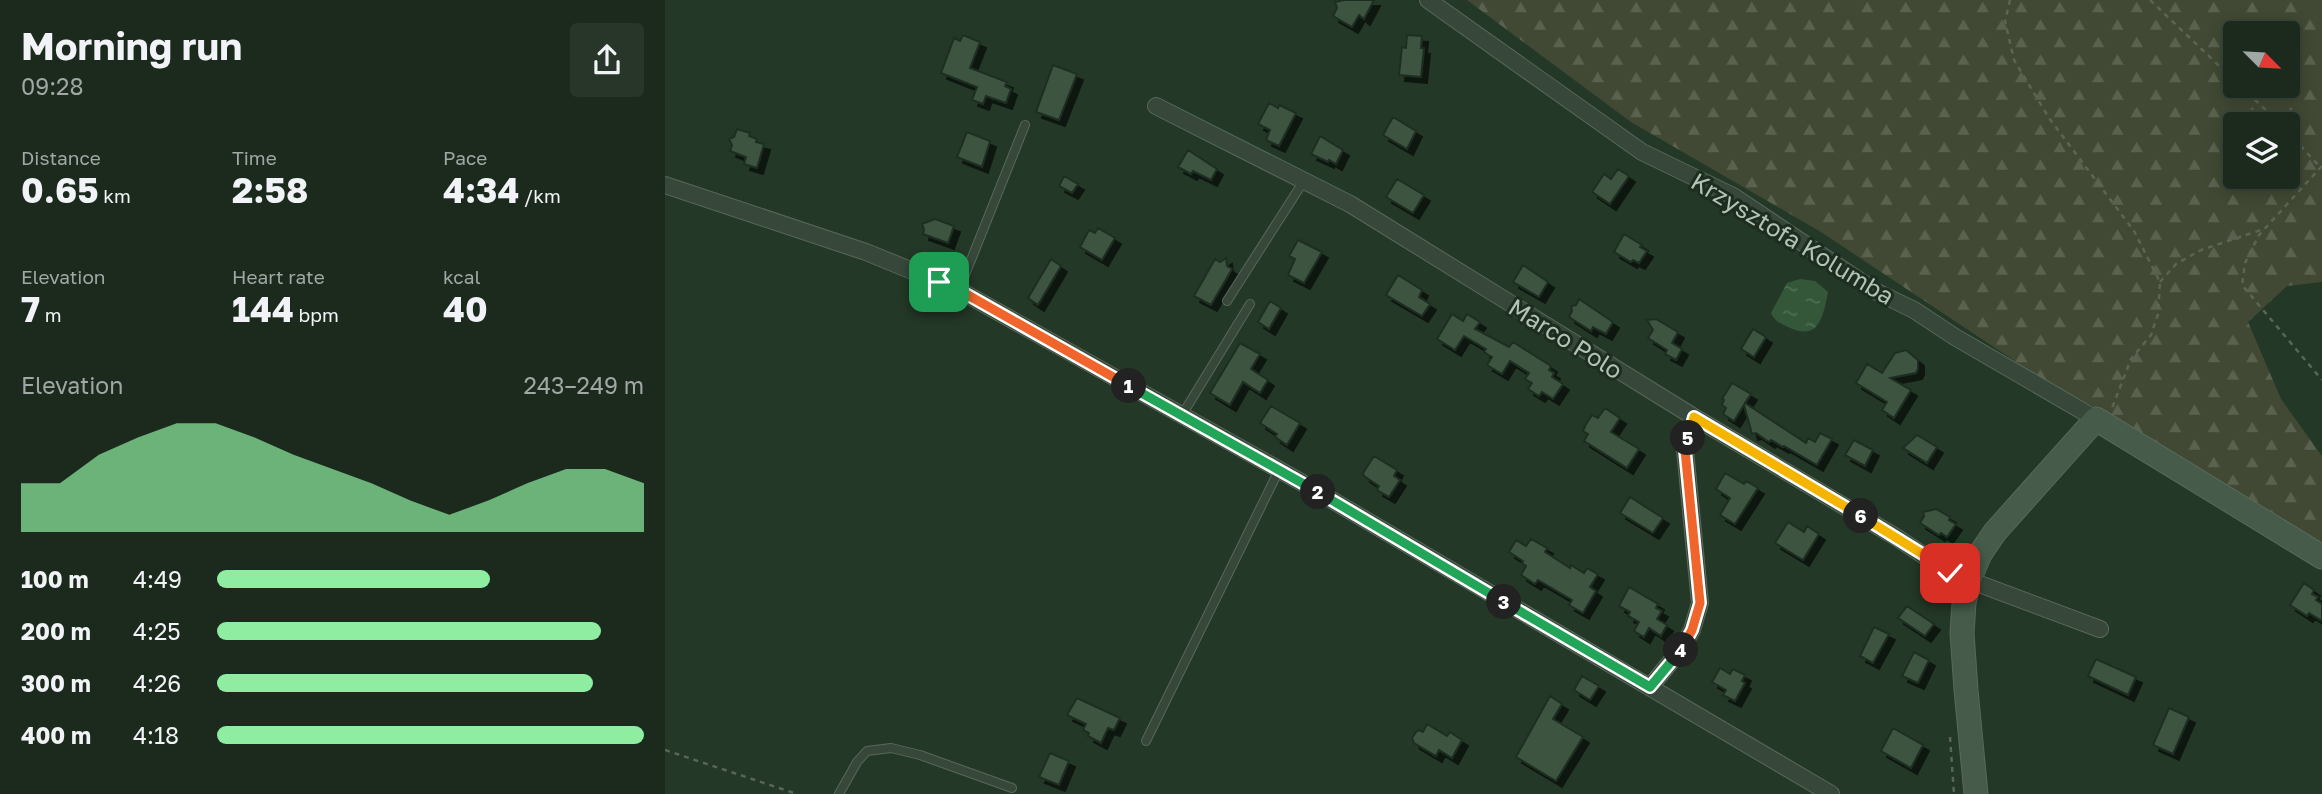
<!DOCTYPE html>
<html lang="en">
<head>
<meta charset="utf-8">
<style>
	:root { --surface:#1b2a1d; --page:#28362a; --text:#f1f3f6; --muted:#a0a7a4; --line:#39463b; --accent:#8feda1 }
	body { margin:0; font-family:"Golos Text",sans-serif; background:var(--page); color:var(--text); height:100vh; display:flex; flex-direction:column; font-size:26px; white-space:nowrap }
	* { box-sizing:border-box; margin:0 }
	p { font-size:23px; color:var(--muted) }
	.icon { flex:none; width:38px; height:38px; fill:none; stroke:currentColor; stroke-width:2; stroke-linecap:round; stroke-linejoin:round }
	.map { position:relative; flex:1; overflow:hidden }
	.sheet { display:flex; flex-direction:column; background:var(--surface); width:665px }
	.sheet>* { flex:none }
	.needle { width:46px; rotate:114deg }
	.fabs { position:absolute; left:1558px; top:21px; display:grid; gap:14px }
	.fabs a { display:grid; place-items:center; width:77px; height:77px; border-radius:7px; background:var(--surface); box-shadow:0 4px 18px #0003,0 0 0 2px var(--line); font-size:35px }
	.pin { position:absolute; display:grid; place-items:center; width:60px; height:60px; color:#fff; margin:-30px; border-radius:14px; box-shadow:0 4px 10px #0006 }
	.km { position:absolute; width:35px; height:35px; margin:-18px; border-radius:50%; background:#222; color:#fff; font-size:19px; line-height:35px; text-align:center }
	.round { display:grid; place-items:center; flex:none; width:74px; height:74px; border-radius:7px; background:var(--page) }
	.summary { display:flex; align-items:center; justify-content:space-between; height:119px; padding:0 21px }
	h1 { font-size:38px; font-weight:700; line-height:52px }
	.figures { display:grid; grid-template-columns:repeat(3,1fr); gap:10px; height:119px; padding:7px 21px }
	.figures div { display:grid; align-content:center }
	.figures b { font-size:35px; font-weight:700 }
	.figures small { font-size:19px; font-weight:400 }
	.figures p { font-size:19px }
	.chart { height:196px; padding:14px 21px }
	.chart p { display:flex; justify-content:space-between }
	.chart svg { width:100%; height:126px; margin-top:7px; fill:var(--accent); opacity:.7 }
	ul { padding:0 21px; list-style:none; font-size:23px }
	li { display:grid; grid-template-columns:112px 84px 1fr; align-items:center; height:52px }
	li i { height:18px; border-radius:9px; background:var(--accent) }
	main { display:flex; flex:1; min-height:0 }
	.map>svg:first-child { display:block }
</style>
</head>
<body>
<main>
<section class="sheet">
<div class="summary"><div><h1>Morning run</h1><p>09:28</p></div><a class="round"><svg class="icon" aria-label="share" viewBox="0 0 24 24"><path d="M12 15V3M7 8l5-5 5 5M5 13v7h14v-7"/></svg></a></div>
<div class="figures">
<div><p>Distance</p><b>0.65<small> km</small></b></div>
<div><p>Time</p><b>2:58</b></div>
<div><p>Pace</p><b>4:34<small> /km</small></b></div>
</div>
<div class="figures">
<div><p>Elevation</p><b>7<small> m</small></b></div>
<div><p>Heart rate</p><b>144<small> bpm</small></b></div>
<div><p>kcal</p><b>40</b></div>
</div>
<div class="chart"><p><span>Elevation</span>243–249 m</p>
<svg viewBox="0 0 160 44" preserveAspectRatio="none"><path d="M0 44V27L10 27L20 17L30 11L40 6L50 6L60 11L70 17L80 22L90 27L100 33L110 38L120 33L130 27L140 22L150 22L160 27V44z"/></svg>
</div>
<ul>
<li><b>100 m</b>4:49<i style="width:64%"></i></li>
<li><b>200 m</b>4:25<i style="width:90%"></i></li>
<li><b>300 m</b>4:26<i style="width:88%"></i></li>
<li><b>400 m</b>4:18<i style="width:100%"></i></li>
</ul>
</section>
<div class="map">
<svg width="1657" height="794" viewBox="0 0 1657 794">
	<defs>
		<pattern id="forest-firs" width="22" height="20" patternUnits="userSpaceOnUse" patternTransform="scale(1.75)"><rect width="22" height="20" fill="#414934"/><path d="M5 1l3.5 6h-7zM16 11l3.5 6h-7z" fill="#5a624f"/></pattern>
		<pattern id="water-ripples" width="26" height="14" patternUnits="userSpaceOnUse" patternTransform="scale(1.75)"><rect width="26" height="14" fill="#345739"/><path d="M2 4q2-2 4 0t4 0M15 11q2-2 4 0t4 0" fill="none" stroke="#4f6e53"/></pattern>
		<filter id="shadow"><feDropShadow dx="6" dy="6" stdDeviation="0" flood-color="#0009"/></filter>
	</defs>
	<rect width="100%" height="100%" fill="#243827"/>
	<path fill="url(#forest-firs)" fill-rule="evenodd" d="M802,0H1657V282L1622,286L1583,322L1616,399L1657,456V548L1571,491L1444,414L1395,391L1156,232L966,122ZM1570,33H1622V86H1570ZM1570,124H1622V177H1570Z"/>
	<path fill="url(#water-ripples)" d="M1135,279L1150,281L1163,292C1158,317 1154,342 1123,327C1114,323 1110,321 1106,313L1122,283Z"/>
	<path fill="#3d5541" stroke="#1f2f21" stroke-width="2" filter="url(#shadow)" d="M679,0H709L699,19L694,15L687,27L668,16L672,8L670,2Z
		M298,35L315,42L305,68L342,82L340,86L346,89L341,103L321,96L318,104L307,100L312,87L276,73L289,38L295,41Z
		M742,35L757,36L756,48H759L756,77L734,75L737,47L741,48Z
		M388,65L412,74L394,120L371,112Z
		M604,103L613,108L614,105L631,113L614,146L601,140L605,130L593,124Z
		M728,117L751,131L742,149L718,135Z
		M72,129L85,133L84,136L92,139L91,142L99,144L92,168L79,164L81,157L65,151L67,145L64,139L69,137Z
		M302,132L325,141L317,167L292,157Z
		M655,136L678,150L671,164L664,160L663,162L646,154Z
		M523,150L552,169L546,180L528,171L526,174L513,167Z
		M953,169L964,176L945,204L927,192L939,174L946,179Z
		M399,176L413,184L407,193L394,186Z
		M732,179L759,195L748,213L721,197Z
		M270,219L289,226L283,243L258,234L259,229L257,224Z
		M433,228L450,238L437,260L415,247L424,230L430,233Z
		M959,234L977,245L975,247L982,251L974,263L968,260L966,262L949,252Z
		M633,240L657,252L639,283L623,275L630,259L624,256Z
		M561,258L562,266L567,269L546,305L529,296L550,259L555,262Z
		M386,259L396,266L373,305L363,298Z
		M858,265L883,282L874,297L848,282Z
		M733,275L757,290L754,297L765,304L757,316L721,295Z
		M914,299L948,322L941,334L928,327L926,331L904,317L907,311L906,306L911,305Z
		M605,301L616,308L604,329L593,322Z
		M787,314L798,321L802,314L815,322L810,329L844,347L848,342L886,366L884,370L889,373L887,377L898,384L888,399L877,392L874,396L863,389L867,383L860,379L864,373L845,361L837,374L822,365L827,357L819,352L821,349L799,336L790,350L772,339Z
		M991,319L1013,332L1007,343L1017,349L1011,360L1000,354L1002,350L983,338L988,330L982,320Z
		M1088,329L1101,337L1089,357L1076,349Z
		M575,343L595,354L586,369L603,380L595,393L578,382L565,405L545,393Z
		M1241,350L1253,360V369L1251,373L1225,378L1246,390L1229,418L1217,410L1222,402L1191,383L1202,364L1217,373L1230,353Z
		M1067,383L1086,394L1080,403L1141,443L1143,438L1150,442L1155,433L1167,439L1152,465L1119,446L1118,447L1106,440L1104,442L1091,433L1087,434L1079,405L1069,421L1058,414L1061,408L1057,405L1059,400L1057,399Z
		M606,406L635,423L622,445L610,437L612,434L595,423Z
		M940,408L955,418L946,432L974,449L962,468L919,441L923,434L918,431L921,424L927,415L933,418Z
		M1252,435L1272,447L1262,463L1238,448Z
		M1189,440L1208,450L1200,466L1180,455Z
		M709,456L732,470L729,476L735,480L724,497L712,490L714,486L699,476L698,473Z
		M1060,473L1079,484L1081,481L1093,488L1070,524L1055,515L1065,498L1051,489Z
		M965,497L998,518L988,533L955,513Z
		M1271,509L1285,517L1284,520L1291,524L1282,537L1276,533L1274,535L1255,523L1259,516L1258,512Z
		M1123,522L1139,532L1142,526L1154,534L1138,560L1110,543Z
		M866,539L882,548L880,552L905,568L906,565L919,573L922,568L933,574L925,587L931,591L918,613L904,605L907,600L873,580L870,584L856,575L861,566L857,563L858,561L844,552L851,540L861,546Z
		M1639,583L1649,590L1647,594L1653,597L1651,600L1657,604V621L1644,613L1642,616L1625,605Z
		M964,587L993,604L991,608L997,611L992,619L1002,625L996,636L984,628L979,637L969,631L974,622L963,616L965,612L954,606Z
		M1242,606L1269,624L1260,636L1233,618Z
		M1209,627L1224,634L1208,663L1195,656Z
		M1249,652L1264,660L1253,683L1237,676Z
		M1431,659L1471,677L1463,695L1423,676Z
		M1055,668L1065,674L1068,669L1080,675L1077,681L1080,683L1070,701L1058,695L1061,690L1047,682Z
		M917,676L934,686L925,700L909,690Z
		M885,696L897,704L888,719L918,737L891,781L851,757Z
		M412,698L455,718L449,730L443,728L436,743L423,736L424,733L418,730L421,724L402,715Z
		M1504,708L1524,717L1508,754L1488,745Z
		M762,724L782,736L785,732L797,740L787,758L774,750L771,756L749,743L747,738L751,732L754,730L758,732Z
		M1228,728L1258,745L1246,768L1216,751Z
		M385,753L404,761L394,785L374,777Z"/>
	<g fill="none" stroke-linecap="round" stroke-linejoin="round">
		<g stroke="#58695b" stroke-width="10">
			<path id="lane" d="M294,290L360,125
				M562,301L640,179
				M517,415L585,304
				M481,741L614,470
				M174,794L192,762L202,751L226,748L255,755L347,788"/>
		</g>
		<g stroke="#58695b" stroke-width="18">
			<path id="street" d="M763,0L977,152L1068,196L1210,291L1249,310L1290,337L1431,419
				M491,106L685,204L1029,417L1231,537L1285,573L1435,629
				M0,185L201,252L294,290L643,486L1166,794
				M985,687L1017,648L1027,630L1035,603L1020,450L1029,417"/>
		</g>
		<g stroke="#58695b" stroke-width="25">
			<path id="secondary" d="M1311,794L1301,690L1297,633L1299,603L1304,580L1315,554L1330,532L1431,419L1657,557"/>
		</g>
		<path stroke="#596654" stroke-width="2.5" stroke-dasharray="5 5" stroke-linecap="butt" d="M1345,0L1340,21L1349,60L1384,118L1469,231L1495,282L1493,314L1486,335L1466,359L1447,408
			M1485,0L1570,81
			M1575,86L1616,124
			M1622,131L1656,168
			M1657,166L1594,235L1580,263L1577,285L1657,380
			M1495,282L1511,264L1536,250L1599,229
			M1285,737L1289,794
			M0,750L132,794"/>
		<use href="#lane" stroke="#37483a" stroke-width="8"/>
		<use href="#street" stroke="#37483a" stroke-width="16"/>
		<use href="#secondary" stroke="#465b4a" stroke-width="23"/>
	</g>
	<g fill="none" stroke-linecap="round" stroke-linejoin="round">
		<g stroke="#fff" stroke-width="14">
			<path id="split-1" d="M274,282L294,290L464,386"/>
		</g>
		<g stroke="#fff" stroke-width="14">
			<path id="split-2" d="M464,386L653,492"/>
		</g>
		<g stroke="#fff" stroke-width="14">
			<path id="split-3" d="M653,492L839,602"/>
		</g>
		<g stroke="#fff" stroke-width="14">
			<path id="split-4" d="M839,602L985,687L1016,650"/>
		</g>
		<g stroke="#fff" stroke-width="14">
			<path id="split-5" d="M1016,650L1027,630L1035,603L1020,450L1023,438"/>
		</g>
		<g stroke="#fff" stroke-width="14">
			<path id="split-6" d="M1023,438L1029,417L1196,516"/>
		</g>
		<g stroke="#fff" stroke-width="14">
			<path id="split-7" d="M1196,516L1267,560L1285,573"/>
		</g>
		<use href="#split-1" stroke="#f0652b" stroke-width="9"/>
		<use href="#split-2" stroke="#22a559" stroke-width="9"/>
		<use href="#split-3" stroke="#22a559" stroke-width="9"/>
		<use href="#split-4" stroke="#22a559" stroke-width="9"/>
		<use href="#split-5" stroke="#f0652b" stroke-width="9"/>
		<use href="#split-6" stroke="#f5b400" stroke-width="9"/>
		<use href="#split-7" stroke="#f5b400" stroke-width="9"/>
	</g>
	<g text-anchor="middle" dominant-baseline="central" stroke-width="6" stroke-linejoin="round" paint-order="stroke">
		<g font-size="24" fill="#b2c4b6" stroke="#1d2d1f">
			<text transform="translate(1128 238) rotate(31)">Krzysztofa Kolumba</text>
			<text transform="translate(901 338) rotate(32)">Marco Polo</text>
		</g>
	</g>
</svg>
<div class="fabs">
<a><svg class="needle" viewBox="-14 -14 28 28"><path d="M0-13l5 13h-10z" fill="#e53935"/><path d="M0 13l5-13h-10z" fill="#a0a7a4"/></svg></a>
<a><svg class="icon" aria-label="layers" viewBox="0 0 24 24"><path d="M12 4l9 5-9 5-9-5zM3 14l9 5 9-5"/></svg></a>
</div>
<div class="pin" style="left:274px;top:282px;background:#1e9e55"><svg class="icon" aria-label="arrive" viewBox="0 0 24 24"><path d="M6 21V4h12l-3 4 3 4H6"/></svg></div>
<div class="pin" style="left:1285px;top:573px;background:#d93025"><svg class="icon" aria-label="check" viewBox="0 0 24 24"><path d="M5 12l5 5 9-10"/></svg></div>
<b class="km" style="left:464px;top:386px">1</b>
<b class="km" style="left:653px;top:492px">2</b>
<b class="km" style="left:839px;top:602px">3</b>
<b class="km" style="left:1016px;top:650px">4</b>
<b class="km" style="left:1023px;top:438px">5</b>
<b class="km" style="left:1196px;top:516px">6</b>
</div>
</main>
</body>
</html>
